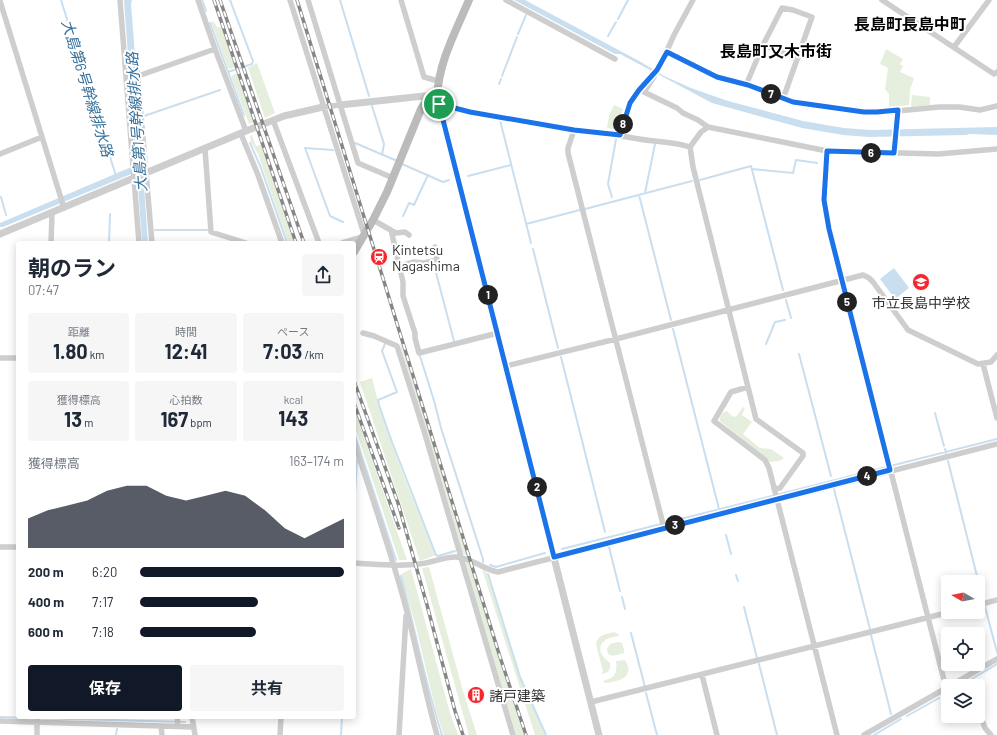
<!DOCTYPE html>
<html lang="ja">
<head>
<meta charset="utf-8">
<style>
	:root { --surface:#fff; --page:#f6f6f7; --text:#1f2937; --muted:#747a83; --accent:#111827 }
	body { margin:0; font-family:Barlow,"Noto Sans JP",sans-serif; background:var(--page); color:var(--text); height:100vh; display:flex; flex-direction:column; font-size:15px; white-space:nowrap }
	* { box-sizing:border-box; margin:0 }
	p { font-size:13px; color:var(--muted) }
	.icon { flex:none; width:22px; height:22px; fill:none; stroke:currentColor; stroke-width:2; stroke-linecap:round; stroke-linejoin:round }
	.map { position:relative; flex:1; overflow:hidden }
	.sheet { position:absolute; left:16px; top:241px; width:340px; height:478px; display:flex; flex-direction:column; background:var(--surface); border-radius:4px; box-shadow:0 2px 10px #0003 }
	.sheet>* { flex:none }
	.needle { width:26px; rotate:279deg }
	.buttons { position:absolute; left:941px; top:575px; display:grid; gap:8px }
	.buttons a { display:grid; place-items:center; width:44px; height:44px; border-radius:4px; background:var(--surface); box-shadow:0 2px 10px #0003; font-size:20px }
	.pin { position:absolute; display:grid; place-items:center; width:34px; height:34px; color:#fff; margin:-17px; border:2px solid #fff; border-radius:50%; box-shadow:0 1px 4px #0007 }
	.km { position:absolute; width:20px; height:20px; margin:-10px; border-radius:50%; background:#222; color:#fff; font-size:11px; line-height:20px; text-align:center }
	.round { display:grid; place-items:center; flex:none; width:42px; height:42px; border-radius:4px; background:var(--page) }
	.overview { display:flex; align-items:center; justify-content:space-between; height:68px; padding:0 12px }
	h1 { font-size:22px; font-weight:700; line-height:30px }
	.metrics { display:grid; grid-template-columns:repeat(3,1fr); gap:6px; height:68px; padding:4px 12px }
	.metrics div { display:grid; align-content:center; border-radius:4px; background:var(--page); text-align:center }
	.metrics b { font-size:20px; font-weight:700 }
	.metrics small { font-size:11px; font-weight:400 }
	.metrics p { font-size:11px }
	.chart { height:112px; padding:8px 12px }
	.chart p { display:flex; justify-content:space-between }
	.chart svg { width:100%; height:72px; margin-top:4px; fill:var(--accent); opacity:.7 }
	.button { display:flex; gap:8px; margin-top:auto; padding:8px 12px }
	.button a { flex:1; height:46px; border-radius:4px; background:var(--accent); color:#fff; font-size:16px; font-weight:700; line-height:46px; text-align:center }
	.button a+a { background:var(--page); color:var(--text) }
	ul { padding:0 12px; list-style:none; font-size:13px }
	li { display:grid; grid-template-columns:64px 48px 1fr; align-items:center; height:30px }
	li i { height:10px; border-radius:5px; background:var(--accent) }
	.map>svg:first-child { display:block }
</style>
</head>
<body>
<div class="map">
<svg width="997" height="735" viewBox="0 0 997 735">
	<rect width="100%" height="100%" fill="#fff"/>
	<path fill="#e6efde" d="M213,21L217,27H221L235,67L231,69L228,68L211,22Z
		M886,49L903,59L900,64L903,66L900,72L914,78L910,90L909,105L889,107V94L885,89L888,68L880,64Z
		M257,63L275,113L265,118L248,68Z
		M237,73L254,123L249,124L231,76Z
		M912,95L930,97V105L912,107L911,106Z
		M614,105L623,109L617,130L607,128L609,116Z
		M252,135L256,146L261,145L294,243H288L258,154L251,142L250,136Z
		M401,344L468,555L462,554L400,345Z
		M372,378C387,439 412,497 436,555L420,561L360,382Z
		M743,407L745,408L742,415L752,422L743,434L760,448L771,449L784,458L779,461L770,462L720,421C719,417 723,411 727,411L732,416L736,417Z
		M354,408L407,560H399L354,424Z
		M466,562L471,565L500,663L524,735H516L465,565Z
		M429,567L463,691L477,735H469L462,711L422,568Z
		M411,569L450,713L458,735H444L436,711L416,627L401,574Z
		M482,569L486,571L520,677L545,735H535Z
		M614,632L620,635C616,637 611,637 607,639C595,646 601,657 610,663V668L608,672L602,674L601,673L603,672L596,644C598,635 605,634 614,632Z
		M618,642L622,643L624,650V653C616,655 608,659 607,649L610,644Z
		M625,660C632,671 628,678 616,681C611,682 607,684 603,682C608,678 603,681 609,679C617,676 617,667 616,661Z"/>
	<path fill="#c9dff0" d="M124,0H132L131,4L145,182L144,186L148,243H142L138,186L139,181L136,172L3,227H0V223L136,165Z
		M514,0H525L641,62L664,76L691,88L728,101L803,121L844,128L871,130L997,127V135L969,134L967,135L869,137L843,135L802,128L712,103L620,54H615Z
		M894,268L909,288L895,299L880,279Z"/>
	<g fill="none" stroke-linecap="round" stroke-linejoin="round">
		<path stroke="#c9dff0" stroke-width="2" d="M61,0L116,176
			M202,0L206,11
			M340,0L369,96
			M618,19L628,0
			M210,23L244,115
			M518,34L526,15
			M608,36L616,22
			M228,72L252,64L253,61L230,0
			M502,76L517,37
			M499,84L501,79
			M372,106L384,144L382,155
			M144,116L220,90
			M500,120L531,243
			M250,143L261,168L287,243
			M355,143L395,160
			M333,150L305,148L330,216L343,222
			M402,164L443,182L449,180
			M752,169L793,173L796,160L817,163
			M468,176L511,165
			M700,180L751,166L783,290
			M645,193L655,144
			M639,195L671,320
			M0,197H1L6,215
			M612,197L608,184L616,139
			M585,209L692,181
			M403,216L409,203L414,205L428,175
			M526,224L580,210
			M155,230H208
			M109,243L110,214
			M533,249L558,348
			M434,265L454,341
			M786,300L791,318
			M673,329L719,509
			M385,344L382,351L397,392L378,400L379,405L392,442L436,555L438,556L455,551
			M766,344L775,322L785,320
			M799,354L831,476
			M420,356L435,404L441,428L483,559V562
			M561,357L605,532
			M935,413L944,446
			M354,432L396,560
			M945,449L946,453
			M948,461L983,600
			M834,489L870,629
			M354,512L357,460
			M726,535L731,554
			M609,547L620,591
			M562,549L997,439
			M490,565L496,567L545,553
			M488,574L520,677L546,735
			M736,575L738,581
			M401,576C415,629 425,683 442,735
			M622,597L625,609
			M744,607L757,658
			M985,607L997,652
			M631,633L645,687
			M871,635L891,714
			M759,664L777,735
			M970,680L997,664
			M959,686L965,683
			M646,693L657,735
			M943,695L948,693
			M907,716L939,698
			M0,717L185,722
			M116,735L117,729
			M341,735L342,717
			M874,735L901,719"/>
		<path stroke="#cecece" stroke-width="5.5" d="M120,0L139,243
			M198,0L215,49L246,131
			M290,0L364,234
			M308,0L358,163L393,178
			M401,0L424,77L438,81
			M506,0L615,59
			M882,0L994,74L997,72
			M0,1L64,208
			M954,47L989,0
			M667,52L717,77L748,85L793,102L877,113L939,107H959L980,110L997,106
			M136,56L152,243
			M653,75L654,77L644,92L677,108L683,113L698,120L708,127L827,151L938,154L997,149
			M138,76L215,49
			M746,85L763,45
			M783,99L812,17L793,10L782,8L763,45L798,58
			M439,104C483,115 528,122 573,129C593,133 614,134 633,138C652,142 672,141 690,147L701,132L708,127
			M323,107L340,105
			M273,120L319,243
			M574,130L568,148V153L664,528
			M241,134L258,175L282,243
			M620,135L631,103L639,90L660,66L674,35L693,0
			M690,147L693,167L756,419L803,453V456L780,488L774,489
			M205,149L211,232L246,243
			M827,151L824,200L829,229L946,688
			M894,153L898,110
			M0,154L42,137
			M373,220L396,233L405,232L409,235
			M391,230L403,282V296L415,333V338L419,353L498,333
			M51,243L52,213
			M342,243L362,237
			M400,266L414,262L424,263L437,260L435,247
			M363,333L374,336L397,346L424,431L461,557
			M0,358H18
			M983,364L997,418
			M506,366L616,339L863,275L869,278L873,282L908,330L978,364L991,362L997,355
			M748,387L731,392L714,421L765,460L769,468L837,735
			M354,442C372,497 391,552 406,608C417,650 425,693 437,735
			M0,547H18
			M461,558L513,735
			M354,563C375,564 397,567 419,564C431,563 443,557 455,557C471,557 484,570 498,572L997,444
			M978,605L997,600
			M702,675L717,735
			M966,677L969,686
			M950,686L997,659
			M591,702L950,612
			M978,709L985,728L991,735
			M177,717L178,726
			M192,717L195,735
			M0,721L193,727
			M161,726L162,735
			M37,735V717
			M280,735L281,717
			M399,735L406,616
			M864,735L948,687"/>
		<path stroke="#cecece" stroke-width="7" d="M340,105L424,96L437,97L599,735
			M0,234L246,131L284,116L323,107"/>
		<path stroke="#bbb" stroke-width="8" d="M354,252L373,220L387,192L421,109L425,103L437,97C439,61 455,33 469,0"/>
		<g stroke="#868686" stroke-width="3.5">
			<path id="rail" d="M214,0L296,243
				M220,0L304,243
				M297,0L500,657L526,735
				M354,381L398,503L427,605L455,711L463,735
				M354,403L399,528"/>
		</g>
		<use href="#rail" stroke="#fff" stroke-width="2" stroke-dasharray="6" stroke-linecap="butt"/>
	</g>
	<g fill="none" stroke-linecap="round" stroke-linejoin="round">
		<g stroke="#fff" stroke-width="8">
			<path id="route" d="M667,52L717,77L748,85L793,102L864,112H877L898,110L894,153L827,151L824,200L829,229L890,470L554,557L439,104L470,112L574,130L620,135L630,103L639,90L657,70Z"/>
		</g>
		<use href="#route" stroke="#1a73e8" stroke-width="5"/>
	</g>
	<defs>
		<g id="station-disc" transform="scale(0.9)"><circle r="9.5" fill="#f5262d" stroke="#fff"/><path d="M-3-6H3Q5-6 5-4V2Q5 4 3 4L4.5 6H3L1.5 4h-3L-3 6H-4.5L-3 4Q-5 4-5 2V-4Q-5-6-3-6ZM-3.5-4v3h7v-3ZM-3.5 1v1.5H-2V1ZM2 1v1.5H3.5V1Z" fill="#fff"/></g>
		<g id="school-disc" transform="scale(0.9)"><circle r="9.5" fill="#f5262d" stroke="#fff"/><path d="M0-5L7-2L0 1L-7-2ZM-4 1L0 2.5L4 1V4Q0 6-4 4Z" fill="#fff"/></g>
		<g id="building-disc" transform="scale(0.9)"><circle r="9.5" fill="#f5262d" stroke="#fff"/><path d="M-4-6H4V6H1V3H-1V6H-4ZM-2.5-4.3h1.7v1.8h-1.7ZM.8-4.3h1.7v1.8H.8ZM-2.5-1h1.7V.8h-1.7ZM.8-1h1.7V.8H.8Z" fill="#fff"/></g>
	</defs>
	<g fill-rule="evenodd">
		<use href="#station-disc" x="379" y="257"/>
		<use href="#school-disc" x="921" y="282"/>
		<use href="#building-disc" x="476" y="695"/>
	</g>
	<g text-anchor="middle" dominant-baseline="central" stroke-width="4" stroke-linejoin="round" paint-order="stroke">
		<g font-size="14" fill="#313131" stroke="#fff" text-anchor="start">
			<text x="392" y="249">Kintetsu<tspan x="392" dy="16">Nagashima</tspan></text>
			<text x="921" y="302" text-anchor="middle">市立長島中学校</text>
			<text x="489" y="695">諸戸建築</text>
		</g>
		<g font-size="15" font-style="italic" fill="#36709b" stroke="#fff">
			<text transform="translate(88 88) rotate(73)">大島第6号幹線排水路</text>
			<text transform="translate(136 122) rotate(-94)">大島第1号幹線排水路</text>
		</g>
		<g font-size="16" font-weight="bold" fill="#000" stroke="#fff">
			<text x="910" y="23">長島町長島中町</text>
			<text x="776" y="50">長島町又木市街</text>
		</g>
	</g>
</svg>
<div class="buttons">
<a><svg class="needle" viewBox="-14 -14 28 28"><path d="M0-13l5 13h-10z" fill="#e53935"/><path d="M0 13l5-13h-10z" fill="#747a83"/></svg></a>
<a><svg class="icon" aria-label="locate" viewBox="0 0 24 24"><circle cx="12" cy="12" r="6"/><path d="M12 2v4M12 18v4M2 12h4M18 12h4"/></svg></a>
<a><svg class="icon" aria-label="layers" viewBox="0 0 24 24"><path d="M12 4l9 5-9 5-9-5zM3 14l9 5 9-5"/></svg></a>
</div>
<div class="pin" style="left:439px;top:104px;background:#1e9e55"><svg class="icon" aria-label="arrive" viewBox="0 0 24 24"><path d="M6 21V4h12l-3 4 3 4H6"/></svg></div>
<b class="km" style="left:488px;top:295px">1</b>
<b class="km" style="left:537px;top:487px">2</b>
<b class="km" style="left:675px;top:525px">3</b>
<b class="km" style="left:867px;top:476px">4</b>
<b class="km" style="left:847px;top:302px">5</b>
<b class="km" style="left:871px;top:153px">6</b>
<b class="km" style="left:771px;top:94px">7</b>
<b class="km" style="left:623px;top:124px">8</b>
<section class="sheet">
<div class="overview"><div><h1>朝のラン</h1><p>07:47</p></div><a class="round"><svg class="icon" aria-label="share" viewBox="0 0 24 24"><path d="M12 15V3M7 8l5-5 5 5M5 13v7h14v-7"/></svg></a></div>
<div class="metrics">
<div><p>距離</p><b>1.80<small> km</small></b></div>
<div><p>時間</p><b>12:41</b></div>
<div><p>ペース</p><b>7:03<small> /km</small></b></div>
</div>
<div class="metrics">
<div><p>獲得標高</p><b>13<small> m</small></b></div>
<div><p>心拍数</p><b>167<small> bpm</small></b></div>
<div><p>kcal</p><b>143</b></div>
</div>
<div class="chart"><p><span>獲得標高</span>163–174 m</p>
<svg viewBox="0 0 160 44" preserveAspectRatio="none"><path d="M0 44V26L10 21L20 18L30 15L40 9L50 6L60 6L70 12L80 15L90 12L100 9L110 12L120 21L130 32L140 38L150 32L160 26V44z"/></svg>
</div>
<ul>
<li><b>200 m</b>6:20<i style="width:100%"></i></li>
<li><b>400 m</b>7:17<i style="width:58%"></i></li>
<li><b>600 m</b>7:18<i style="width:57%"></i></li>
</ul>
<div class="button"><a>保存</a><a>共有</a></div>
</section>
</div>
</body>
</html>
